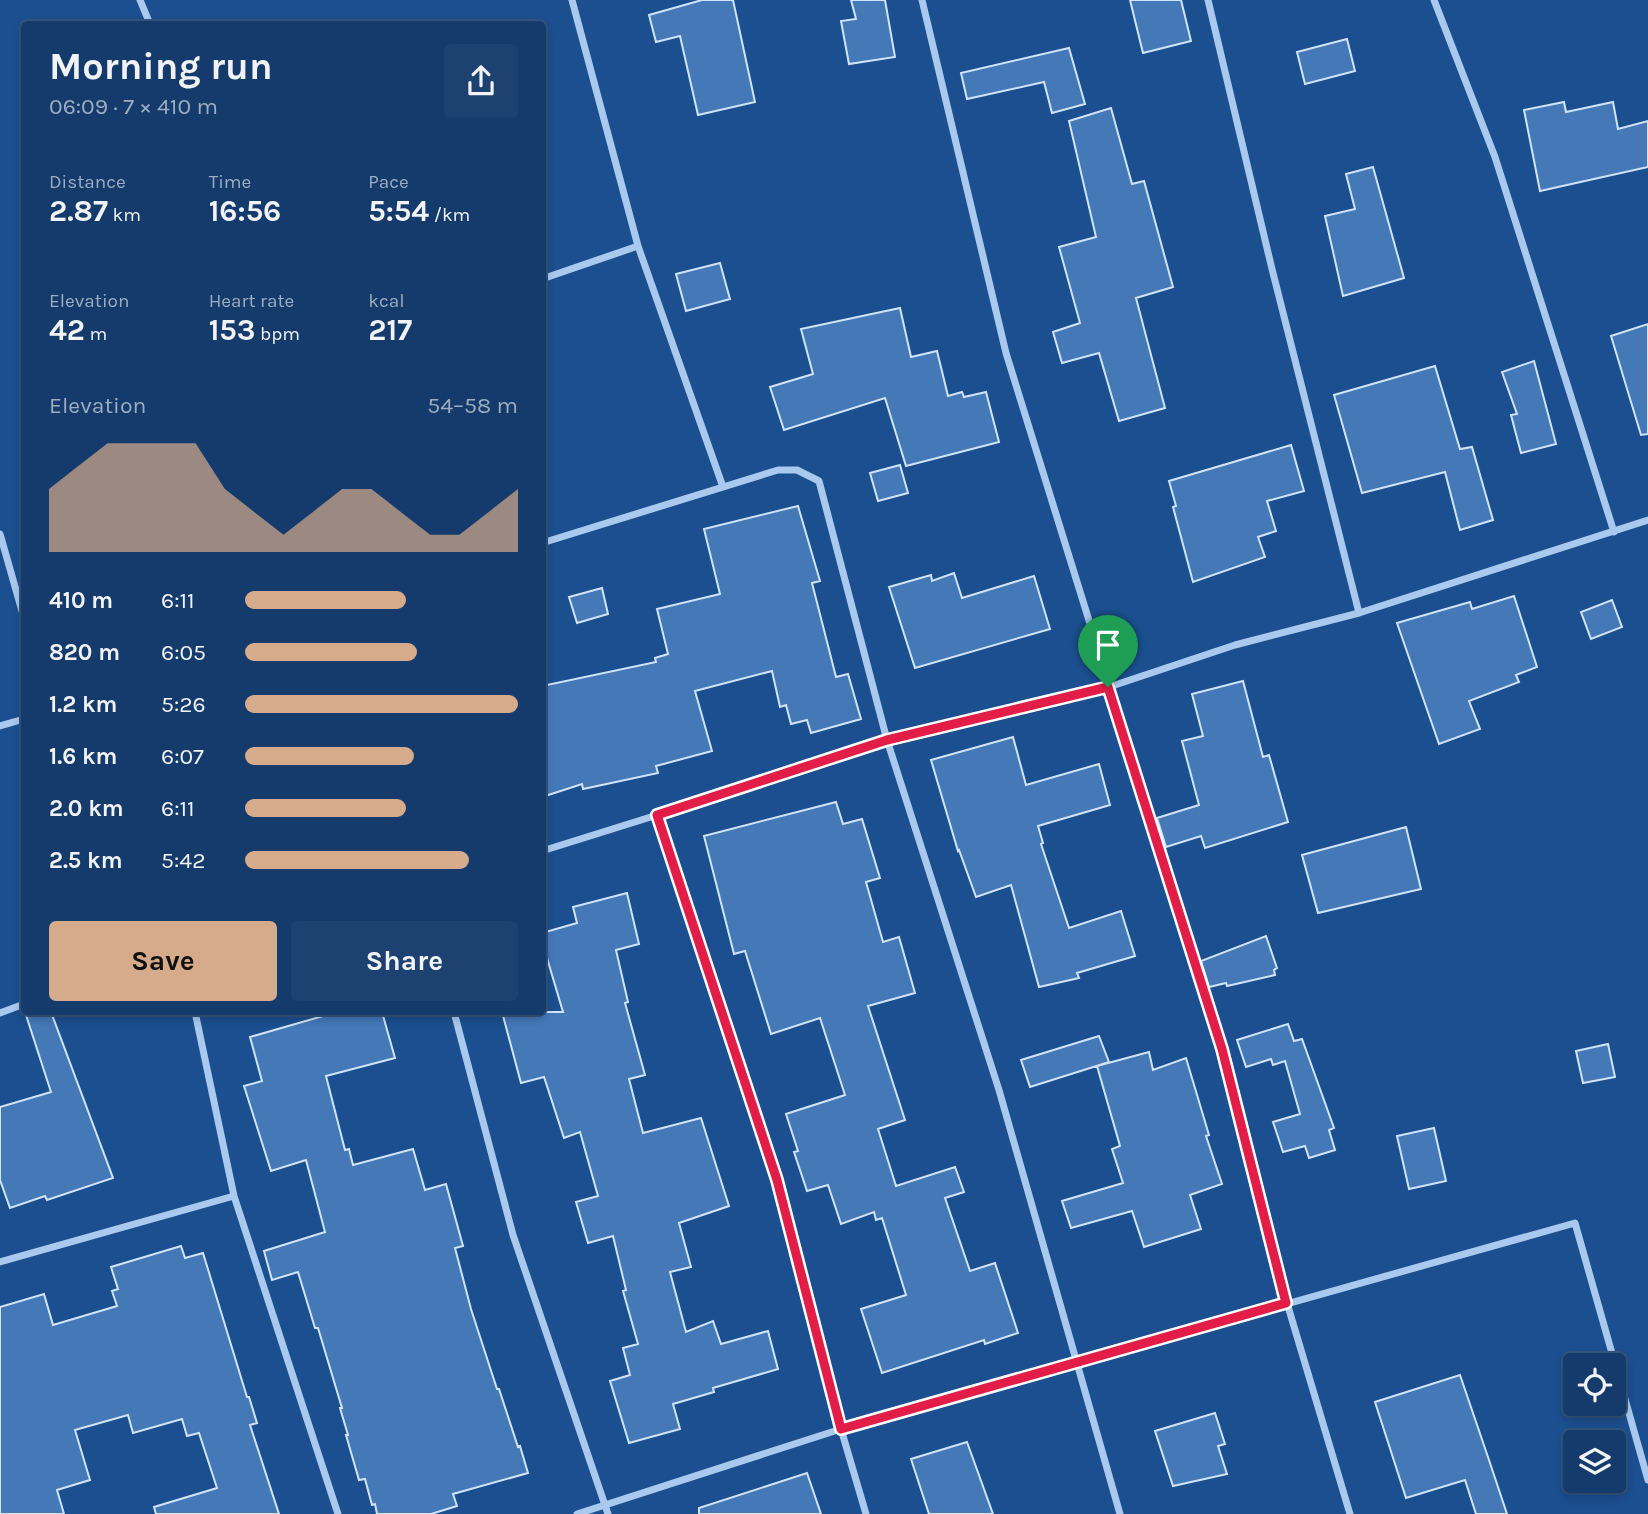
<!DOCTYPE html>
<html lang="en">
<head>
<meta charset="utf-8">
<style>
	:root { --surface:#143b6b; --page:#1d4271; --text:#f1f3f6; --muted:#9dadc1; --line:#33557e; --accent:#d6ab8b }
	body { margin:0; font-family:Karla,sans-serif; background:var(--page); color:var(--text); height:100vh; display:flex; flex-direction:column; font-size:26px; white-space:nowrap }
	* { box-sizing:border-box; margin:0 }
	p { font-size:23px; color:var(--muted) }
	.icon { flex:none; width:38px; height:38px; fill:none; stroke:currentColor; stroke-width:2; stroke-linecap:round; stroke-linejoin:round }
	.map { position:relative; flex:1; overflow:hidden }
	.sheet { position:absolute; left:21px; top:21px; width:525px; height:994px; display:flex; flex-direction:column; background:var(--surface); border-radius:7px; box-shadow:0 4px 10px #0003,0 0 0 2px var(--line) }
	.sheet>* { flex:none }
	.controls { position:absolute; left:1563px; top:1353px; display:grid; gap:14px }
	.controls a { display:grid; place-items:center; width:63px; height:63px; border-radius:7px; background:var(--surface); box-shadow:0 4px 10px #0003,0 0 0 2px var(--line); font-size:35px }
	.pin { position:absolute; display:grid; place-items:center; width:60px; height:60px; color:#fff; margin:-72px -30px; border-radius:50% 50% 50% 0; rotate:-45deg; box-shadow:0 0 7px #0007 }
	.pin .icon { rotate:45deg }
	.round { display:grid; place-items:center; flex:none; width:74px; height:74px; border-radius:7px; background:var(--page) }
	.head { display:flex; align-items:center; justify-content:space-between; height:119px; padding:0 28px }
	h1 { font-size:38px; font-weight:700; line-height:52px }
	.figures { display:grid; grid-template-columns:repeat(3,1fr); gap:10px; height:119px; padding:7px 28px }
	.figures div { display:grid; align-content:center }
	.figures b { font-size:30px; font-weight:700 }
	.figures small { font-size:19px; font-weight:400 }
	.figures p { font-size:19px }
	.chart { height:196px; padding:14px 28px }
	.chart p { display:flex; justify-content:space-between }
	.chart svg { width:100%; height:126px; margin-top:7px; fill:var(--accent); opacity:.7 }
	.cta { display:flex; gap:14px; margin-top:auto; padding:14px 28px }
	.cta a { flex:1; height:80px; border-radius:7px; background:var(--accent); color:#111; font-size:28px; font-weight:700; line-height:80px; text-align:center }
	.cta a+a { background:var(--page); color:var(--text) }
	ul { padding:0 28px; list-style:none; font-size:23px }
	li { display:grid; grid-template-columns:112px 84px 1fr; align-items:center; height:52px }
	li i { height:18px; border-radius:9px; background:var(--accent) }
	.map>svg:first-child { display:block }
</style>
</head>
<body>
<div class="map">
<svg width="1648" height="1514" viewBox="0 0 1648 1514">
	<rect width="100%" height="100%" fill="#1b4f8f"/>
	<path fill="#4478b7" stroke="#cfe3fa" stroke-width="2" d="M702,0H733L755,102L698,115L680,36L656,42L649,15Z
		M851,0H885L895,57L849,64L841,21L856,19Z
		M1130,0H1181L1191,41L1143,53Z
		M1347,39L1355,71L1305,84L1297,52Z
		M1069,48L1085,104L1052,113L1044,82L967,99L961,73Z
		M1564,102L1566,112L1613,102L1618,129L1648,121V167L1540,191L1524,110Z
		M1111,108L1132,184L1144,181L1173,287L1136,298L1165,408L1119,421L1099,353L1062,363L1053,332L1080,323L1059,247L1096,237L1069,121Z
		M1373,167L1404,278L1343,296L1325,216L1355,209L1346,174Z
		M720,263L730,299L686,311L676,274Z
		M900,308L911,357L937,351L948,396L962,392L964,397L986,392L999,442L906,466L885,398L784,430L770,387L813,374L801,329Z
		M1648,324V434L1641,435L1611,336Z
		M1534,361L1556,444L1521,453L1511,415L1517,414L1502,372Z
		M1435,366L1460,449L1472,447L1493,520L1460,530L1445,472L1362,493L1334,395Z
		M1291,445L1304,491L1267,501L1276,531L1258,537L1265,557L1193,582L1173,507L1176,506L1169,481Z
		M900,465L908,493L878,501L870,473Z
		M798,506L820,581L812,583L836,677L848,674L861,719L811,733L807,720L791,724L786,705L780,707L772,671L695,691L712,751L656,766L658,773L583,789L582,784L542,797V686L656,662L655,658L668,654L657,609L720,594L704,529Z
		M954,573L962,598L1034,576L1050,629L915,668L889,587L931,575L932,581Z
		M602,588L608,614L577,623L569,597Z
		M1514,596L1537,667L1516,675L1519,682L1469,701L1480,729L1439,744L1397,623L1470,602L1472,609Z
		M1612,600L1622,627L1591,639L1581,612Z
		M1243,681L1263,757L1269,755L1288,822L1205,848L1201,836L1166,847L1157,818L1199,805L1182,741L1203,736L1192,694Z
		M1013,737L1026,785L1099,764L1110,805L1038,826L1043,843L1041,844L1069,928L1121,911L1135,956L1077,973L1079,978L1039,987L1011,885L976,897L959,850L958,851L931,760Z
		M836,802L843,824L862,819L880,878L866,882L883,942L899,937L915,993L868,1006L905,1120L878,1129L896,1186L955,1167L964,1192L945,1198L970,1271L995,1263L1018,1333L985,1344L984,1340L882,1373L861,1309L906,1295L882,1218L876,1220L874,1212L841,1224L828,1185L807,1191L794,1152L798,1151L786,1114L845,1095L820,1018L771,1034L745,951L734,954L704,836Z
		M1406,827L1421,889L1318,913L1302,855Z
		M627,893L639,944L616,950L628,1002L625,1003L645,1075L629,1079L643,1133L701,1118L729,1206L679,1223L691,1267L670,1272L686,1332L713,1321L721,1344L768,1331L778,1369L713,1388L714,1392L673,1404L680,1429L629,1443L610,1381L630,1375L623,1348L638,1344L623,1291L626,1290L613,1236L588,1243L576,1202L598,1196L580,1132L564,1138L544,1077L521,1083L502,1012H563L542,941V933L577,923L573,907Z
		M1266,936L1277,968L1274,970L1275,975L1227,986L1226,983L1209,987L1201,961Z
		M25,1012H51L113,1178L47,1200L45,1196L10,1208L0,1180V1107L51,1092Z
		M337,1012H382L395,1058L326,1076L345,1150L349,1149L353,1165L413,1149L425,1190L446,1184L463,1246L455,1248L471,1309L497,1389H499L518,1447L520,1446L528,1473L453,1494L457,1506L431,1514H377L375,1504L372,1505L365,1479L359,1480L346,1435H348L340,1408H342L318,1328H315L298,1272L272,1280L264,1251L325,1232L306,1160L271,1171L244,1086L262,1081L250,1037Z
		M1288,1024L1294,1041L1302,1039L1334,1128L1329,1130L1335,1150L1309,1158L1305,1146L1283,1152L1273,1122L1300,1114L1285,1061L1273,1065L1271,1059L1246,1067L1237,1040Z
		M1099,1036L1109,1062L1030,1087L1021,1060Z
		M1608,1044L1615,1077L1583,1083L1576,1051Z
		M1149,1052L1153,1070L1186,1058L1209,1135L1206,1136L1222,1184L1190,1195L1201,1229L1144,1247L1132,1211L1071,1228L1062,1201L1123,1183L1112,1149L1120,1146L1097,1066Z
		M1434,1128L1446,1181L1409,1189L1397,1136Z
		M181,1246L185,1258L203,1253L247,1397H249L257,1423L250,1425L279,1514H156L154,1507L217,1488L199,1433L187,1436L182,1419L133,1433L128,1415L75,1430L90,1480L57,1490L64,1514H0V1307L44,1294L53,1325L117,1306L112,1291L118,1289L111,1267Z
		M1460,1375L1489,1460L1507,1514H1476L1465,1480L1406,1498L1375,1402Z
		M1215,1413L1225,1444L1218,1446L1227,1474L1173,1486L1155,1431Z
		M967,1442L993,1514H929L911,1459Z
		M807,1473L821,1514H699V1508Z"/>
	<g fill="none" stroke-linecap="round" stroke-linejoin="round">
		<path stroke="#a9c9ee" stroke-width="7" d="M140,0L150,24
			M572,0L638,246L723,487
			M922,0L1006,353L1222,1049L1287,1303L1350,1514
			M1208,0L1272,269L1359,613
			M1434,0L1495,157L1614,532
			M542,279L638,246
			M0,534L24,618
			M542,543L778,470H797L819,481L887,740L999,1090L1120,1514
			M0,726L24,719
			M657,815L777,1180L841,1429L866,1514
			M542,851L782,776L887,740L1109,687L1235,645L1359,613L1648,520
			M195,1012L234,1196L338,1514
			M454,1012L513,1235L608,1514
			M0,1013L24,1004
			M0,1262L234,1196
			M577,1514L841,1429L1575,1223L1648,1480"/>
	</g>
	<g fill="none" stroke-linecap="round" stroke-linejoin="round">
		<g stroke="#fff" stroke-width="14">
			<path id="route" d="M1108,687L1222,1049L1286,1303L841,1429L777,1180L657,815L887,740Z"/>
		</g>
		<use href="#route" stroke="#e11d48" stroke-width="9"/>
	</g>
</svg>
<div class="controls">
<a><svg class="icon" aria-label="locate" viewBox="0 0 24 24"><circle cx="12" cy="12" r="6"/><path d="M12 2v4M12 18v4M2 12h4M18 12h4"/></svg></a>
<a><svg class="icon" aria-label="layers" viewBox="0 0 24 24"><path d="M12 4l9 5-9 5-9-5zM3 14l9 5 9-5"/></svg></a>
</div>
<div class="pin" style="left:1108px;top:687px;background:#1e9e55"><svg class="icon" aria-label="arrive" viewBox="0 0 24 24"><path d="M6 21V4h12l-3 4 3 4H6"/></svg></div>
<section class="sheet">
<div class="head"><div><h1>Morning run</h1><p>06:09 · 7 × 410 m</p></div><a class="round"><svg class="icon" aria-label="share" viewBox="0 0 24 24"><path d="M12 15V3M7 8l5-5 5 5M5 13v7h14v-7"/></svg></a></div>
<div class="figures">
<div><p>Distance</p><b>2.87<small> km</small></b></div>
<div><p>Time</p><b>16:56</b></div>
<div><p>Pace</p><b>5:54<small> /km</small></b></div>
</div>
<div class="figures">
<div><p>Elevation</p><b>42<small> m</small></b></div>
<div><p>Heart rate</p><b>153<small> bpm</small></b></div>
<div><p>kcal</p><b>217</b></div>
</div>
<div class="chart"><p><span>Elevation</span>54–58 m</p>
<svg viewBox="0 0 160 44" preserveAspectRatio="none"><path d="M0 44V22L10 14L20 6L30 6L40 6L50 6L60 22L70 30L80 38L90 30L100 22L110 22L120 30L130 38L140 38L150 30L160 22V44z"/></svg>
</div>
<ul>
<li><b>410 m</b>6:11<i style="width:59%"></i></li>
<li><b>820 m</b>6:05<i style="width:63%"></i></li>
<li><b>1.2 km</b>5:26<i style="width:100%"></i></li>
<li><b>1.6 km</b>6:07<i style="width:62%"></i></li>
<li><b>2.0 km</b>6:11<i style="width:59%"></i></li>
<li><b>2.5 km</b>5:42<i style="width:82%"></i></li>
</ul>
<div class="cta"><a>Save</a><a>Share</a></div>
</section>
</div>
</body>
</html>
